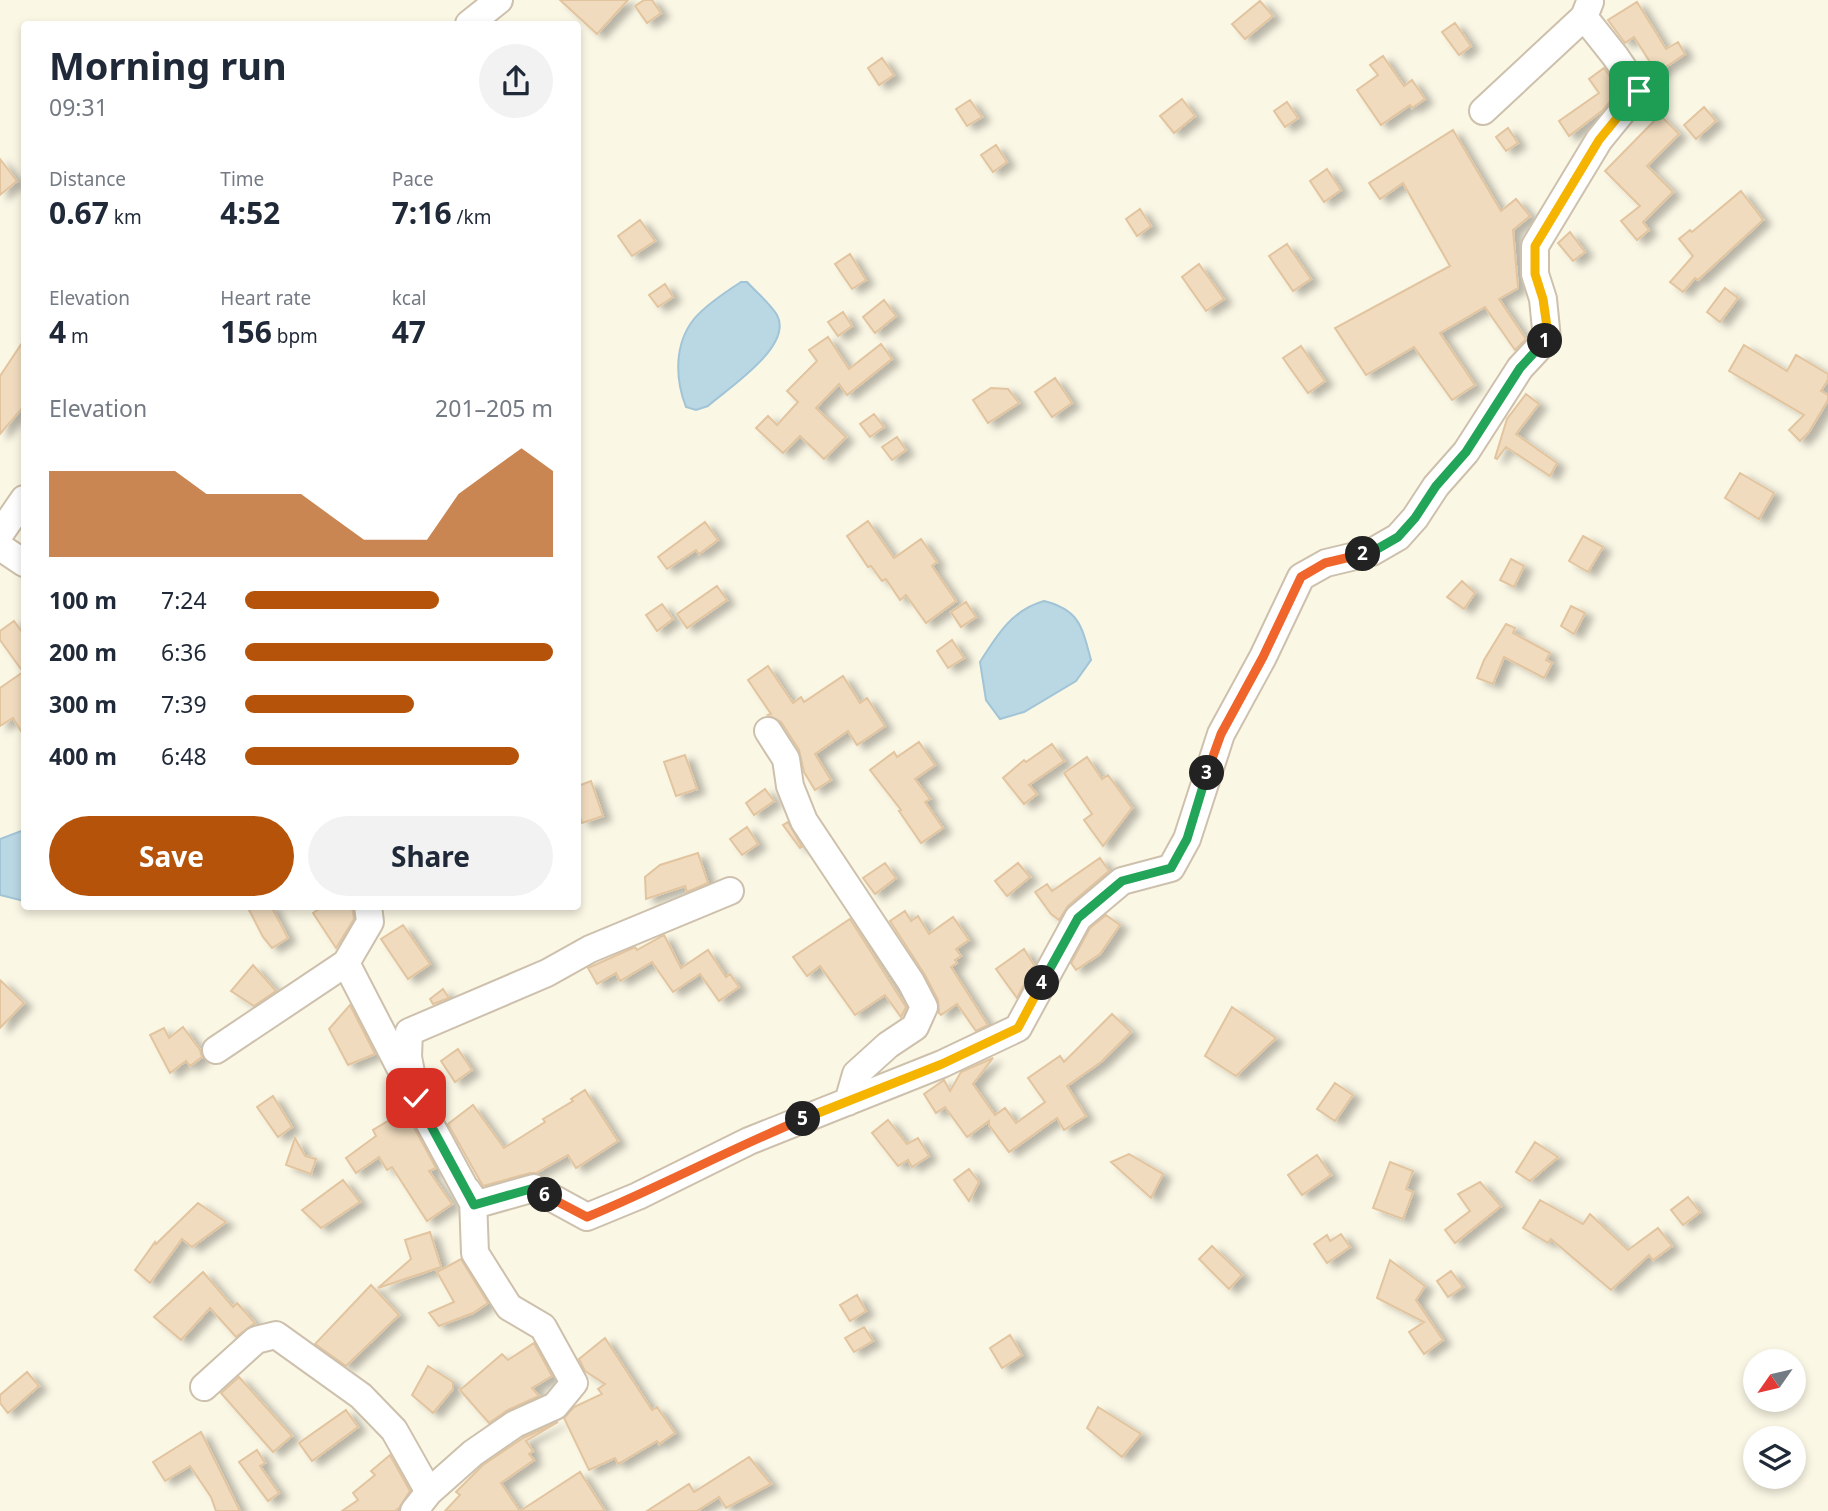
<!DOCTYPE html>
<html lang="en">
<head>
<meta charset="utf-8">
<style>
	:root { --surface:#fff; --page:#f2f2f3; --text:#1f2937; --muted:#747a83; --accent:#b45309 }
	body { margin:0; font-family:"Noto Sans",sans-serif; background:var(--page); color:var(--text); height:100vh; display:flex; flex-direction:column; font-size:26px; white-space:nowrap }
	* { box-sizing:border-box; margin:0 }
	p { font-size:23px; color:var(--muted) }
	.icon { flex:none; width:38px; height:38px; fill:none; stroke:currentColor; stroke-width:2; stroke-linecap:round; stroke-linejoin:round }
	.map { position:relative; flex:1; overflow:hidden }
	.side { position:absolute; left:21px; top:21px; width:560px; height:889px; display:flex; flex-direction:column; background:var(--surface); border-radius:7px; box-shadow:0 4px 10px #0003 }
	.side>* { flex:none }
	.needle { width:46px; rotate:236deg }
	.tools { position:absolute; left:1743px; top:1349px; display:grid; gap:14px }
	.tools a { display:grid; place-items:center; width:63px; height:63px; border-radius:50%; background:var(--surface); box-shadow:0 4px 10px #0003; font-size:35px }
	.pin { position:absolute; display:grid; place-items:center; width:60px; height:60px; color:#fff; margin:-30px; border-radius:14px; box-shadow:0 4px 10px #0006 }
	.km { position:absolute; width:35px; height:35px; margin:-18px; border-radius:50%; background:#222; color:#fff; font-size:19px; line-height:35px; text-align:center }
	.round { display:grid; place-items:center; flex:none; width:74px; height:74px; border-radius:37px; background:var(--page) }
	.summary { display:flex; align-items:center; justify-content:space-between; height:119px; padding:0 28px }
	h1 { font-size:38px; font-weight:700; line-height:52px }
	.stats { display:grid; grid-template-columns:repeat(3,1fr); gap:10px; height:119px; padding:7px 28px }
	.stats div { display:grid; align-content:center }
	.stats b { font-size:30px; font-weight:700 }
	.stats small { font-size:19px; font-weight:400 }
	.stats p { font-size:19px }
	.chart { height:196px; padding:14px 28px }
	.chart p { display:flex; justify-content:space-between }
	.chart svg { width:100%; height:126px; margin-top:7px; fill:var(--accent); opacity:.7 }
	.action { display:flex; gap:14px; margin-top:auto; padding:14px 28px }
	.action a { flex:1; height:80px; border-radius:42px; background:var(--accent); color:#fff; font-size:28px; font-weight:700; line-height:80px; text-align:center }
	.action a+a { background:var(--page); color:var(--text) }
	ul { padding:0 28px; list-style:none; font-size:23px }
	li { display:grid; grid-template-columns:112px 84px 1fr; align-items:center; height:52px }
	li i { height:18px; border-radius:9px; background:var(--accent) }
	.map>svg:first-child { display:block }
</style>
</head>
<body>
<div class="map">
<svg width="1828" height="1511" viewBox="0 0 1828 1511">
	<defs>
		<filter id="shadow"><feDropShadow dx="8" dy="4.5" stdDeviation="3.5" flood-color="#0004"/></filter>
	</defs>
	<rect width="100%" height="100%" fill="#fbf7e5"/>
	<path fill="#bad7e4" stroke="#a1c4d6" stroke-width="2" d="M741,282H747C756,292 770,303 777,315C794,346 727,389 708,406L696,410L686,407C675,379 674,344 694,319C704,307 727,291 741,282Z
		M1044,601C1080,610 1082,627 1091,660L1076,681L1024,712L1000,719L986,700L980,662C997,635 1012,610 1044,601Z
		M24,830V901L0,895V839Z"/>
	<path fill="#f0dbbe" stroke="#e2c49f" stroke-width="2" filter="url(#shadow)" d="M560,0H628L597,34Z
		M644,0H652L661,13L647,23L635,6Z
		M1260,1L1273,16L1245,39L1232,24Z
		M1637,2L1666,49L1678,42L1685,54L1657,73L1634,37L1625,43L1608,20Z
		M1455,23L1471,46L1459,55L1442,32Z
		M1383,56L1404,86L1412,80L1425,99L1412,108L1410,105L1381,125L1357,90L1378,75L1370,65Z
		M882,58L894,75L879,85L868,68Z
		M1604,68L1619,90L1603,110L1569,136L1559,121L1599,93L1589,79Z
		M1182,99L1195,116L1174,133L1160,116Z
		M970,100L982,117L967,126L956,109Z
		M1287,102L1298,118L1285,127L1274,111Z
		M1704,107L1716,121L1696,139L1684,125Z
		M1660,115L1679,134L1647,166L1673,192L1643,222L1649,230L1637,240L1621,221L1640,206L1605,171Z
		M1508,128L1518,143L1506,151L1496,137Z
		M1453,130L1501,211L1516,199L1530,216L1513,230L1518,288L1499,299L1526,339L1515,350L1485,307L1440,333L1475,385L1452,400L1414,347L1366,375L1335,328L1450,266L1403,183L1380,199L1369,183Z
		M996,145L1007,162L993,172L981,155Z
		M0,159L17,181L0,195Z
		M1327,169L1341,190L1324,202L1310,181Z
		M1741,191L1763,220L1698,280L1695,278L1683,292L1670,282L1693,256L1679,239L1690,230L1692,232Z
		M1140,209L1151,226L1137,236L1126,219Z
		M640,220L655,241L632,256L618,236Z
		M1570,232L1585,252L1573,261L1558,243Z
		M1287,244L1311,279L1293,291L1269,256Z
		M850,254L866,280L852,289L835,264Z
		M1199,264L1224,299L1206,311L1182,277Z
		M665,284L673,297L658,307L649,295Z
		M1725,288L1738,298L1720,322L1707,312Z
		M884,300L896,316L875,333L863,317Z
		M843,312L852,326L838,336L828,322Z
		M828,337L849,369L881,344L892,359L847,395L839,384L816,408L846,437L824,459L800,436L783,453L756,428L768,416L777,425L798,402L787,391L817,361L809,350Z
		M24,340V406L0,434V376Z
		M1744,345L1787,371L1796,355L1828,374V380L1821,391L1828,395V400L1809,432L1800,441L1789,430L1804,415L1729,371Z
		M1301,346L1325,381L1308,393L1283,358Z
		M1055,378L1072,403L1052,417L1035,392Z
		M991,388L1008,389L1019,403L988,423L973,400Z
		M1526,394L1539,404L1516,434L1557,463L1550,476L1506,447L1497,459L1495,458L1507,419Z
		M874,414L884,427L870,437L860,424Z
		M897,437L906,450L892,460L882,447Z
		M1740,473L1774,493L1759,519L1725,498Z
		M868,521L894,558L921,539L937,562L932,566L956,601L926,623L906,595L900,600L886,579L882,581L871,566L868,567L847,536Z
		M705,522L718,540L699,554L696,550L667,569L658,557Z
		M1583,536L1603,547L1588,572L1569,561Z
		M1511,559L1524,566L1514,587L1500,580Z
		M1462,581L1475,593L1464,609L1447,597Z
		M717,586L727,600L687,628L677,614Z
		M966,602L976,617L961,627L951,612Z
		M662,604L673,619L657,631L646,615Z
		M1571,606L1585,613L1574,634L1561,626Z
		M14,621L24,635V736L13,718L0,726V688L23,672L0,640V631Z
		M1506,624L1515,628L1513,633L1550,653L1546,660L1552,663L1544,678L1504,657L1493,684L1477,678L1484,660Z
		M952,640L964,658L948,668L937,651Z
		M768,666L793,703L801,697L804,702L843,676L860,703L867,698L885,726L857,745L848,731L815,754L831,780L815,790L804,772L799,750L781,722L768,715L771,714L748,680Z
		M919,742L935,765L915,779L930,799L925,802L943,828L921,843L899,811L901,810L870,770L894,752L897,757Z
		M1052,744L1064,761L1029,785L1037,794L1024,804L1003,778L1024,760L1026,762Z
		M685,755L697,789L676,796L664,762Z
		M1087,757L1102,779L1108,775L1132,808L1103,846L1084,820L1092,814L1064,773Z
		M591,781L603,816L582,823L578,811V786Z
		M765,789L774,801L754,815L746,803Z
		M788,822L802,847L800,848L783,825Z
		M747,827L758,844L742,855L730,839Z
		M698,853L708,883L687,892L685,886L646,899L645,877L660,865Z
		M1100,858L1109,871L1068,906L1059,920L1051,914L1035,892L1047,884L1052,891Z
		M885,863L896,878L875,894L863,878Z
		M1018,863L1030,877L1007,896L995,881Z
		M247,906H271L288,938L272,948L263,937Z
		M323,906H352L354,919L336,948L313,913Z
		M905,911L911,921L918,916L929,934L953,917L969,940L956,949L961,956L955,960L957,963L951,967L988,1025L976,1031L957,1004L941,1015L939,1013L938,1000L925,975L890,921Z
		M1106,915L1120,925L1100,954L1076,970L1071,963L1090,928Z
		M850,919L906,1007L901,1017L885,995L855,1015L820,966L807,976L793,957Z
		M403,925L430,964L408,979L381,939Z
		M664,935L681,968L708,950L726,977L730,974L739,987L719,1001L700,974L673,992L652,962L620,981L616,973L597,984L588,968L635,947L637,950Z
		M1024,949L1034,965L1017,998L996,969Z
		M253,965L276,991L254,1006L231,991Z
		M0,980L24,1003L0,1028Z
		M443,989L449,998L433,1004L430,999Z
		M350,1005L375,1054L348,1065L329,1029Z
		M1232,1007L1276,1038L1236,1076L1205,1056Z
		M1112,1014L1131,1032L1101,1062L1067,1086L1086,1116L1064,1130L1057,1118L1009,1152L989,1125V1121L967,1137L945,1107L936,1113L924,1094L944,1080L950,1091L961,1072L993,1058L973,1084L995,1115L1005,1108L1016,1123L1045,1102L1028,1078L1060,1056L1064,1062Z
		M183,1027L200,1050L202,1057L190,1066L186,1061L170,1073L150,1035L164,1028L169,1038Z
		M458,1049L472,1070L455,1082L441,1061Z
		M1335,1083L1353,1095L1335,1121L1317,1109Z
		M585,1090L618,1141L576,1168L568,1155L536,1173H530L483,1186L448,1124L473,1105L504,1148L545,1122L543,1119L573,1101L571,1099Z
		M273,1096L292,1127L278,1137L257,1107Z
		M405,1111L436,1168L429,1171L452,1204L427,1221L392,1167L387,1170L379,1157L356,1173L346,1158L376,1136L373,1130Z
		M888,1120L907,1144L918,1138L929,1156L912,1167L908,1160L898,1166L872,1133Z
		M295,1138L305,1156L316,1159L311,1174L286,1165Z
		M1535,1142L1558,1157L1530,1181L1516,1172Z
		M1129,1154L1163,1174L1151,1198L1111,1162Z
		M1317,1155L1331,1175L1302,1195L1288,1175Z
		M1390,1162L1413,1171L1406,1189L1413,1192L1403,1219L1373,1208Z
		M969,1169L979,1182L969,1201L954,1180Z
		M343,1180L360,1202L321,1228L302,1210Z
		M1480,1182L1501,1206L1455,1243L1445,1230L1470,1211L1458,1194Z
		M1688,1197L1700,1212L1683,1225L1671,1210Z
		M1540,1200L1583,1224L1590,1214L1628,1250L1658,1228L1672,1246L1653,1260L1649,1255L1611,1290L1551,1239L1548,1243L1523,1228Z
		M198,1203L226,1222L192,1247L182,1239L150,1283L135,1270L155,1242L156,1244Z
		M430,1232L441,1267L378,1288L411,1259L405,1240Z
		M1341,1234L1350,1247L1327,1263L1314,1244L1327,1235L1330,1241Z
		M1212,1246L1242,1275L1229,1289L1199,1259Z
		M461,1259L488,1303L473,1313L439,1326L429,1313L454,1302L437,1272Z
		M1390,1260L1425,1286L1416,1300L1443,1340L1424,1354L1409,1332L1424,1322L1377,1298Z
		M1451,1271L1463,1287L1448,1297L1437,1281Z
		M203,1272L233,1307L237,1303L255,1323L236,1337L210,1308L181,1340L154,1317Z
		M371,1285L399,1315L346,1366L315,1344Z
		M857,1295L866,1311L850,1321L840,1305Z
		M864,1327L873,1341L854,1352L845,1338Z
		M1010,1335L1022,1355L1002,1368L990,1348Z
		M605,1338L652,1410L657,1407L675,1433L659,1444L657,1441L618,1464L615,1458L589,1470L564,1418L574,1407L602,1394L598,1389L605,1384L585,1371L579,1359Z
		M534,1343L552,1376L532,1388L539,1396L508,1410L489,1423L460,1390L502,1354L508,1360Z
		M428,1366L453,1382V1389L433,1413L412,1395Z
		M27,1372L39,1386L8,1413L0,1403V1395Z
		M239,1377L292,1436L273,1452L221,1393Z
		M1098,1407L1141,1434L1122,1457L1087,1428Z
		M346,1410L358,1427L312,1461L299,1443Z
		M558,1422L526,1441L533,1451L529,1454L534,1460L501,1483L520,1511L580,1472L605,1511H445L460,1495L456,1492L483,1465L523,1438Z
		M201,1432L240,1511H216L211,1497L190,1466L165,1481L153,1462Z
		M257,1450L265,1463L260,1466L279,1493L268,1501L239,1462Z
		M390,1455L410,1491L399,1508L395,1511H342L358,1500L353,1493L375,1475L371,1471Z
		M749,1457L771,1484L726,1508L719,1497L697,1511H647L689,1484L694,1492Z"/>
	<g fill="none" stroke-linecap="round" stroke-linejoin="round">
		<g stroke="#cdc0ac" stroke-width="30">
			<path id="minor" d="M469,24L499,0
				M1483,111L1584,17L1590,2
				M0,534L24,499
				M0,547L24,563
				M768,731L786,759L790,786L804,821L911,982L924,1007L915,1027L888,1045L856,1074L848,1102
				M730,891L590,949L547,973L409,1032L408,1057L416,1098L474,1205L534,1188L587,1217L638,1196L749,1141L942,1064L1018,1028L1078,918L1122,881L1171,868L1187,839L1221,734L1263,657L1301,577L1326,563L1372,552L1398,537L1415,518L1436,486L1466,452L1520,368L1547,339L1543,299L1535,274V246L1599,140L1639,91L1615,56L1584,17
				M346,963L406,1079
				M216,1050L346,963L370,922L368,906
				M204,1387L256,1340L276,1335L361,1396L394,1430L429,1492
				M414,1511L429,1492L473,1453L515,1424L555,1406L574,1383L543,1327L509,1307L475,1253L473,1199L467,1190"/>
		</g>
		<use href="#minor" stroke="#fff" stroke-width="26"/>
	</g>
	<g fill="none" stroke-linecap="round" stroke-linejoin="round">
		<g stroke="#fff" stroke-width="14">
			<path id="split-1" d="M1545,341L1547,327L1543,299L1535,274V246L1599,140L1639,91"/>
		</g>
		<g stroke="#fff" stroke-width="14">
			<path id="split-2" d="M1363,554L1372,552L1398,537L1415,518L1436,486L1466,452L1520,368L1545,341"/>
		</g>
		<g stroke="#fff" stroke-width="14">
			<path id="split-3" d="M1207,773L1221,734L1263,657L1301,577L1325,563L1363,554"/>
		</g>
		<g stroke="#fff" stroke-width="14">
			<path id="split-4" d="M1042,983L1078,918L1122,881L1171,868L1187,839L1207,773"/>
		</g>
		<g stroke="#fff" stroke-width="14">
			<path id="split-5" d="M803,1119L942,1064L1018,1028L1042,983"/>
		</g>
		<g stroke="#fff" stroke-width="14">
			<path id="split-6" d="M545,1195L587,1217C660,1187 730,1149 803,1119"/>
		</g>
		<g stroke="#fff" stroke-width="14">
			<path id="split-7" d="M416,1098L474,1205L534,1188L545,1195"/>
		</g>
		<use href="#split-1" stroke="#f5b400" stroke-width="9"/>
		<use href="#split-2" stroke="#22a559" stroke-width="9"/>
		<use href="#split-3" stroke="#f0652b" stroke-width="9"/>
		<use href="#split-4" stroke="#22a559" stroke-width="9"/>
		<use href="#split-5" stroke="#f5b400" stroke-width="9"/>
		<use href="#split-6" stroke="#f0652b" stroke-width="9"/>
		<use href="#split-7" stroke="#22a559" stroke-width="9"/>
	</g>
</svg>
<div class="tools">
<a><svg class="needle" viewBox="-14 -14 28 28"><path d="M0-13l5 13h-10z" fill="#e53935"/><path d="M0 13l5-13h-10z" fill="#747a83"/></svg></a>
<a><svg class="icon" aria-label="layers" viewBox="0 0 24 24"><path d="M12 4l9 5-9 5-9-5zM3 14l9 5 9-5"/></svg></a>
</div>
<div class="pin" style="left:1639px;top:91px;background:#1e9e55"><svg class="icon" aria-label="arrive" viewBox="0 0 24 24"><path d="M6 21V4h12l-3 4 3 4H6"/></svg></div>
<div class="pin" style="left:416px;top:1098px;background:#d93025"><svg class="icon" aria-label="check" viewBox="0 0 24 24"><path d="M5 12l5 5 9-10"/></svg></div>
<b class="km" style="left:1545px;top:341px">1</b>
<b class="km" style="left:1363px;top:554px">2</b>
<b class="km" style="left:1207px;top:773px">3</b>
<b class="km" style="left:1042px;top:983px">4</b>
<b class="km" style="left:803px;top:1119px">5</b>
<b class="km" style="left:545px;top:1195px">6</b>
<section class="side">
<div class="summary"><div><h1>Morning run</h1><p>09:31</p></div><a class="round"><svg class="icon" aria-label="share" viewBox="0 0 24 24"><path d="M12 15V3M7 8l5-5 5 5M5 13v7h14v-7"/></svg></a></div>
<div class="stats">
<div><p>Distance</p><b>0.67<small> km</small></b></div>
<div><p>Time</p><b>4:52</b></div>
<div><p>Pace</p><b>7:16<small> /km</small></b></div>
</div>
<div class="stats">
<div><p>Elevation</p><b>4<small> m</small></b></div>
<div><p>Heart rate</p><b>156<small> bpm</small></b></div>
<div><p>kcal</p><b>47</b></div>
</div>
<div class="chart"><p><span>Elevation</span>201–205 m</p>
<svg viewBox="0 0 160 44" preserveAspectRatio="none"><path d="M0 44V14L10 14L20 14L30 14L40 14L50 22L60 22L70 22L80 22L90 30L100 38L110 38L120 38L130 22L140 14L150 6L160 14V44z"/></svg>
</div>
<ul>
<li><b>100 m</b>7:24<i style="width:63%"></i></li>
<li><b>200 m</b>6:36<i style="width:100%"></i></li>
<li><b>300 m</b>7:39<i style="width:55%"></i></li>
<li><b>400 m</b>6:48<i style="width:89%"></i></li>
</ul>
<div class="action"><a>Save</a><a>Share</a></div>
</section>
</div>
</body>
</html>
